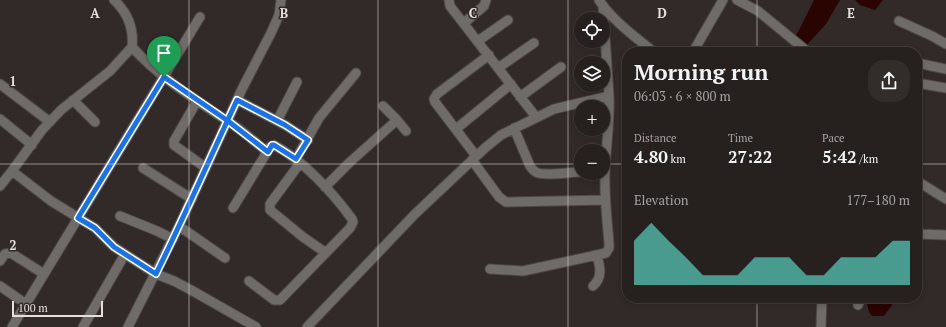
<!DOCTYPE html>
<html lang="en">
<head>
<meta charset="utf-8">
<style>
	:root { --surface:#26201e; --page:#322d2b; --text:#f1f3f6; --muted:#a4a3a4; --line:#423e3c; --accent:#58cec0 }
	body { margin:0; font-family:"PT Serif",serif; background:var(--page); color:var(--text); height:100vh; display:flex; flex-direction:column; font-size:15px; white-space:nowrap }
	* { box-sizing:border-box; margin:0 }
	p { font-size:13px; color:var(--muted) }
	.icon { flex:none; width:22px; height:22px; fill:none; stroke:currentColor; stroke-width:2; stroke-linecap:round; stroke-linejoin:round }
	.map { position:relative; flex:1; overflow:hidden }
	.details { position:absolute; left:622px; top:47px; width:300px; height:256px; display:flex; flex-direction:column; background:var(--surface); border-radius:16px; box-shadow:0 2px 6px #0003,0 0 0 1px var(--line) }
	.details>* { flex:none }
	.buttons { position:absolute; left:574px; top:12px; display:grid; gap:8px }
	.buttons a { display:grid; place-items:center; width:36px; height:36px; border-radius:50%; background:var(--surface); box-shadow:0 2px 6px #0003,0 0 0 1px var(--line); font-size:20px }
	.scale { position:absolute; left:12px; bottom:10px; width:91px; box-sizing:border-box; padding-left:4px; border:2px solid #e5dfde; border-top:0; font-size:11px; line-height:14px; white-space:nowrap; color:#e5dfde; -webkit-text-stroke:3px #322a28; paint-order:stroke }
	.pin { position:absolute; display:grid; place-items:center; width:34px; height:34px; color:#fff; margin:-41px -17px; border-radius:50% 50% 50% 0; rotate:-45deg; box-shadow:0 0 4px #0007 }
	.pin .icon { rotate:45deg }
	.round { display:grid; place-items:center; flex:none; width:42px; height:42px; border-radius:16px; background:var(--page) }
	.head { display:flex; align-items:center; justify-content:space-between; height:68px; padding:0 12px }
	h1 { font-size:22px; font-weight:800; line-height:30px }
	.figures { display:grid; grid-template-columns:repeat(3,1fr); gap:6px; height:68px; padding:4px 12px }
	.figures div { display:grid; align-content:center }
	.figures b { font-size:17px; font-weight:800 }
	.figures small { font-size:11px; font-weight:400 }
	.figures p { font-size:11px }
	.chart { height:112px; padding:8px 12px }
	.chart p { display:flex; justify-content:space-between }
	.chart svg { width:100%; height:72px; margin-top:4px; fill:var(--accent); opacity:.7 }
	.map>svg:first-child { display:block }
</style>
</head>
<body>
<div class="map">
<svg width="946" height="327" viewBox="0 0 946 327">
	<rect width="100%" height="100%" fill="#322a28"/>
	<path fill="#2a0400" d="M814,0H840L826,24L805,47L795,38Z
		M855,0H883L875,10L860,5Z
		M870,298L893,299L892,305L884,316H872L869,312L867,304Z"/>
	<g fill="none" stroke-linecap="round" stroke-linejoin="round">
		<g stroke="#4f4745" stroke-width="11">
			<path id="minor" d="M114,0C128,13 134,28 132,47C159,77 193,98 226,120C241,129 254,141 267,152
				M449,0L450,6L536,117
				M599,0C612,20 636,38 654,52
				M737,0L758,11L808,52
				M899,21L932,36L946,44
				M464,23L484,6L486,0
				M478,41L508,20
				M693,52L723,0
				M917,63L946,69
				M498,68L534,43
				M917,83L946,88
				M0,84L50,122
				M520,97L561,67
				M73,100L95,122
				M237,100L285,125L308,140
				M197,101L174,141V145L206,168
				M383,106L397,120L406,131
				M0,119L32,145
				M277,121L297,82
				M514,128L530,166C532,169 534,172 538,173C549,176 569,172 581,172
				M456,129L511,84
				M476,156L435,102L434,99L437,94L489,55
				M296,159L319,118L356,73
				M472,160L499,197L506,202L605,200
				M300,163L270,204V210L303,237L326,253
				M143,168L192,199
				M12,171L51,201L95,228L114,247L156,274L174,281L191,290L256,327
				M917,181L946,199
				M0,186L12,171L42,130L61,110L110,71L132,47
				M325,187L350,162L397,120
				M233,208L270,147L274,145C303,160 333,193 352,219L353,222L350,228L280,300H274L249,281
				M120,216L157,231L173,239
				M179,226L225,258
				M917,234L946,235
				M0,261L5,254L11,253L44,274
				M490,269L523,271L606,253L609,248V243C607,219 604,195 605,171C606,146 610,122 609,96
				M0,286L26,304
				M593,286C603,277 600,267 597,255
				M858,305L861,298
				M12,327L200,17
				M83,327L125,254
				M128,327L179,226L242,89L271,33L279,15L281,0
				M307,327L415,214L485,148L501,135L554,109L609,96L603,6
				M821,327L822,298"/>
		</g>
		<use href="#minor" stroke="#6f6b69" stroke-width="9"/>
	</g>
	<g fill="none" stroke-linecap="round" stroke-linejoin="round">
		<g stroke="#fff" stroke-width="8">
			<path id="route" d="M164,77L78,218L95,228L114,247L156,274C184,217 210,158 237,100L285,125L308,140L296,159L274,145H272L268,152L228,121L164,77"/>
		</g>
		<use href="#route" stroke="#1a73e8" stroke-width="5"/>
	</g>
	<path fill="none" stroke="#e5dfde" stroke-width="1" stroke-opacity="0.55" d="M189,0V327M378,0V327M568,0V327M757,0V52M0,164H581M603,164H627M917,164H946M757,298V327"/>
	<g font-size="13" text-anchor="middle" font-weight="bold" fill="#e5dfde" stroke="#322a28" stroke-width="3" stroke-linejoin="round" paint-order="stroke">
		<text x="95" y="18">A</text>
		<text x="284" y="18">B</text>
		<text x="473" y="18">C</text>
		<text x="662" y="18">D</text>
		<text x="851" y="18">E</text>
		<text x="13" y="86">1</text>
		<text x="13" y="250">2</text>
	</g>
</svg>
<div class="buttons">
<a><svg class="icon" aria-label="locate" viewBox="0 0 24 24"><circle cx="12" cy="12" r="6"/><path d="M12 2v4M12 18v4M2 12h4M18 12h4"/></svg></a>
<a><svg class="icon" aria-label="layers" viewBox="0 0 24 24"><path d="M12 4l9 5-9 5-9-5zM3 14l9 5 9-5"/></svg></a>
<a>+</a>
<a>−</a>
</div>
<div class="scale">100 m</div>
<div class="pin" style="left:164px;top:77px;background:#1e9e55"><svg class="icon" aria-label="arrive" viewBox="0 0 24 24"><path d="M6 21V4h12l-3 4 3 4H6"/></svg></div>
<section class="details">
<div class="head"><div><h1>Morning run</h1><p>06:03 · 6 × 800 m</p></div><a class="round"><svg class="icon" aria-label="share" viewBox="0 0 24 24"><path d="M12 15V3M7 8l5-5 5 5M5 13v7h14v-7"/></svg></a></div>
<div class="figures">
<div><p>Distance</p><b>4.80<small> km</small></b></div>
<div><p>Time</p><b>27:22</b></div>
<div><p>Pace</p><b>5:42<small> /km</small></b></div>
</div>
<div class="chart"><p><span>Elevation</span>177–180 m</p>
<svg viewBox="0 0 160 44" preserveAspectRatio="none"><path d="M0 44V17L10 6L20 17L30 27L40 38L50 38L60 38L70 27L80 27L90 27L100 38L110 38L120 27L130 27L140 27L150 17L160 17V44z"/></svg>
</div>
</section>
</div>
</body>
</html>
